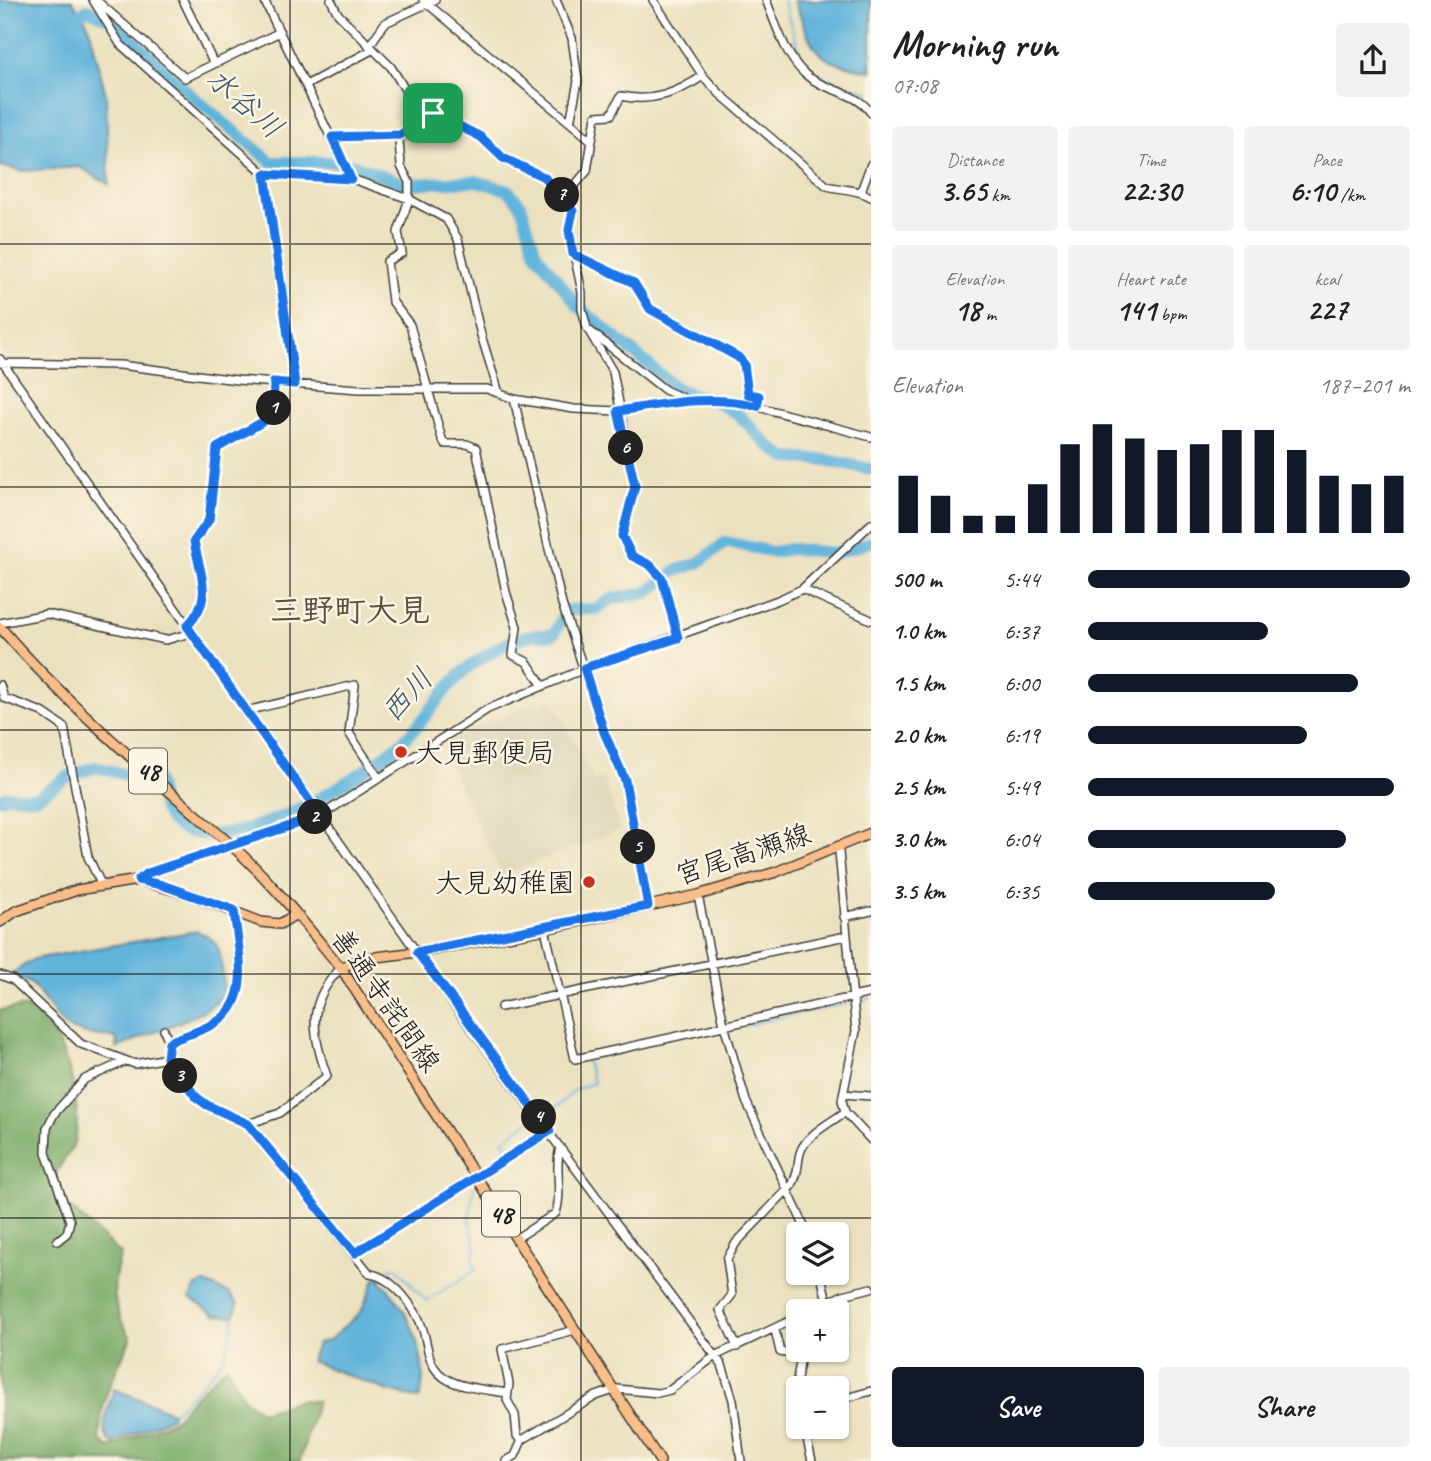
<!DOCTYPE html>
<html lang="en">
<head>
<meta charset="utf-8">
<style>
	:root { --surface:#fff; --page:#f2f2f2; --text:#202124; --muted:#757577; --accent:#111827 }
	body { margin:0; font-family:Caveat,"Klee One",sans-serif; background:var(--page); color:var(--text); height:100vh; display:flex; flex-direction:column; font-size:26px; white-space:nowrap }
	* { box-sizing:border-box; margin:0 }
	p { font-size:23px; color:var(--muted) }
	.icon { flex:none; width:38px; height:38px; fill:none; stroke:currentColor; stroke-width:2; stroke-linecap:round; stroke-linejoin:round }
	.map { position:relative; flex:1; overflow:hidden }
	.sheet { display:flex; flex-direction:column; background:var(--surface); width:560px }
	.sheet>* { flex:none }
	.buttons { position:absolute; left:786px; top:1222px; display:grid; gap:14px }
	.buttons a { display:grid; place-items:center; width:63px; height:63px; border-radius:7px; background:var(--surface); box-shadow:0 2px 5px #0004; font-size:35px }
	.pin { position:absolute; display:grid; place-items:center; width:60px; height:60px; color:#fff; margin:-30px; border-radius:14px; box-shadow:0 4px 10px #0006 }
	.km { position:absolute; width:35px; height:35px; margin:-18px; border-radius:50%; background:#222; color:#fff; font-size:19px; line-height:35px; text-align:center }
	.round { display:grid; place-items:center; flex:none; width:74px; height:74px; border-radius:7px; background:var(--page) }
	.head { display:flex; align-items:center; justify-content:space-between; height:119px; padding:0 21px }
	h1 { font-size:38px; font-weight:700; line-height:52px }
	.metrics { display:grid; grid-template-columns:repeat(3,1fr); gap:10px; height:119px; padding:7px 21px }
	.metrics div { display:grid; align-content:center; border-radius:7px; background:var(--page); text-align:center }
	.metrics b { font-size:30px; font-weight:700 }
	.metrics small { font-size:19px; font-weight:400 }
	.metrics p { font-size:19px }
	.chart { height:196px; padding:14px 21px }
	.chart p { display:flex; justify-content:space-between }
	.chart svg { width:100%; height:126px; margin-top:7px; stroke:var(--accent); stroke-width:6 }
	.button { display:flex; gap:14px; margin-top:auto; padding:14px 21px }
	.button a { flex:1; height:80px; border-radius:7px; background:var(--accent); color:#fff; font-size:28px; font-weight:700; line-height:80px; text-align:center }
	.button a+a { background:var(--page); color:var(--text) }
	ul { padding:0 21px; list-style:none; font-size:23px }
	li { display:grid; grid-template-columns:112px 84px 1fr; align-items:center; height:52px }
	li i { height:18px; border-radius:9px; background:var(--accent) }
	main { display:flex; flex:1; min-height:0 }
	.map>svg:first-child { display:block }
</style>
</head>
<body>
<main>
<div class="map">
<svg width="871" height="1461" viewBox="0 0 871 1461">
	<rect width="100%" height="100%" fill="#fcf5e5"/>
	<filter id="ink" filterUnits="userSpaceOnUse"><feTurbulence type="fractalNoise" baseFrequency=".0143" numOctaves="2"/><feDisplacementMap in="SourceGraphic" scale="14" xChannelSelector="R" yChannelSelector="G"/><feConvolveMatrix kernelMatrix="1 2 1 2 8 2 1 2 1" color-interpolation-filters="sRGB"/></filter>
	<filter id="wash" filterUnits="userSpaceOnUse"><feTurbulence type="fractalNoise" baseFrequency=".00686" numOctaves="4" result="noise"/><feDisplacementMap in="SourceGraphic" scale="28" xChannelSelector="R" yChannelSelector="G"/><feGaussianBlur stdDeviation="1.57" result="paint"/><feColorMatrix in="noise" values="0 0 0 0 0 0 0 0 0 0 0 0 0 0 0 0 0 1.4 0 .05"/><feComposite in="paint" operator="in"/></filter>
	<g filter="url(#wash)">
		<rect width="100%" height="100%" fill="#ece1bf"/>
		<path fill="#dad4b4" d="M551,697L594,781L604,777L620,830L502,875L457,781L444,744L483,724Z"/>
		<path fill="#78aa66" stroke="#4a6341" stroke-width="2" d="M22,1007C63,1019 84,1103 75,1140C71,1155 58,1164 54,1178L62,1200L121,1254C110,1286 112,1309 131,1338C116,1372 98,1402 100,1440L108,1448L175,1420L192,1399L227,1366L244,1399L262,1412L300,1400L317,1401L300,1461H0V1010Z"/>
		<path fill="#60b3db" stroke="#3e687c" stroke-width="2" d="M0,0H72L89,26L106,96L109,185L80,167L22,171L0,166Z
			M794,0H871V71C812,61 815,53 794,0Z
			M197,931C212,937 220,944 221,962C222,973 227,990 219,999C206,1016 139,1036 116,1049L117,1038L86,1034L65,1027L32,984L11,974L34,959Z
			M376,1277L381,1278V1282C408,1306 432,1362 419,1399L386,1390L310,1361L318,1343L329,1340L361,1312Z
			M205,1283L229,1293L238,1304L234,1316L216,1315L190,1298L196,1286Z
			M114,1389L172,1412V1417L112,1443C96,1431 110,1405 114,1389Z"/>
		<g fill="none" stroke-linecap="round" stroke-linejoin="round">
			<path stroke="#60b3db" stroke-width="2" d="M783,0L802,60C817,81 848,84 871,93
				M870,175L871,183
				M856,1000L871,998
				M731,1028L848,1003
				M546,1117L576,1089L594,1083L586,1059
				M483,1167L507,1153L509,1150L503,1140L534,1117
				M381,1273L396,1267L426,1301L476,1270L473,1257L476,1248L469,1219L474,1186
				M172,1414C204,1379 230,1367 234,1316"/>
			<path stroke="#60b3db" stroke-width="12" d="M69,23L87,9L113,21L190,94L271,162H335L353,165L405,184L476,181L508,190L521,205L536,253L579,307L679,390L715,401L739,415L768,445L786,458L826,460L871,469
				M0,799L7,796L36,798L69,776L96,767L126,775L144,773L155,777C162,790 159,806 168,817C213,875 366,775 404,740C429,717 444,685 472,665C490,652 511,638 533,635C541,634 547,636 554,634L566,610L596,609L611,599L647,593L675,571L698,563L726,542L773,552L792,549L835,553L871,542"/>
		</g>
	</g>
	<g filter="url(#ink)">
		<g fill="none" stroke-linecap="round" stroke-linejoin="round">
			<g stroke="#3b3a34" stroke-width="10">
				<path id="minor" d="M93,0L120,44L265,174L355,180L409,199L446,219L458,239L481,335L499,393
					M96,0L185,78L280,32
					M183,0L214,64
					M264,0L351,179
					M331,0L338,14L391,67L414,104L481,137L503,158L544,177L573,211L569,230L582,292V309L587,328L613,372L635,486L622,536L632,556L650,565L662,578L678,638
					M423,0L591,140
					M556,0L572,38L578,81L570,122
					M653,0L703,76L720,94L827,186C843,190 858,189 871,197
					M766,0C776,24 785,56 805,74C825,92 855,90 871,113
					M369,46L385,23L435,0
					M306,85L372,50
					M433,113L410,126L399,140L401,166L409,182V199L398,232L402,253L387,261L392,301L410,325L442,439L445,444H467L476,448L506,592L517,627L513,655L527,662L543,686
					M332,137L400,135
					M265,174L295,384
					M861,191L871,164
					M564,198L587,171L596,116L611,115L621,96C652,103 677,93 703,76
					M573,254L634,283L650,309L738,357L744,364L748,394L759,396L757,406
					M590,331L665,390L685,399
					M0,359L456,1008L722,1365L733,1400L741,1461
					M1,363L120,365L237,380L359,389H487L514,399L574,409L618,411L690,400L740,402L871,437
					M514,399L562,604L604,731L625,781L648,906
					M802,589L871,620
					M0,623L47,614L166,640L191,633
					M186,627C215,598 200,576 193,541L209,520L217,448L273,417L274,382
					M0,685L4,698L42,712L64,727L88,857L101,884
					M246,711L355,685L349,733L378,777
					M839,852L856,1031L842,1100L845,1112L871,1140
					M138,880L147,873L320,816L488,709L584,669L778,600L802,589L871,524
					M698,895L724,1025L746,1101L808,1234
					M844,917L871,911
					M545,929L575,1059L871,993
					M0,975L13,980L81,1044L135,1064L167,1058
					M501,1007L846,936
					M164,1030L169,1042L167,1058L196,1097L207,1106L248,1124L370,1274C393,1277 417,1309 423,1330C429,1349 427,1366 445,1378C460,1388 489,1390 507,1393
					M169,1042C185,1035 206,1030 220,1020C253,996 237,944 234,910
					M843,1094L871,1096
					M248,1124L280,1113L327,1076C312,1034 306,1002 341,968
					M517,1238L556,1213C563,1191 554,1169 560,1147
					M57,1241L67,1233L70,1221L46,1153L47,1128L54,1114L85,1079L126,1061
					M355,1253L550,1131
					M820,1272L827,1301
					M809,1311L843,1295L871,1288
					M775,1330L780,1352L801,1356L794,1397L798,1411
					M737,1347L720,1310L732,1295L727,1259L736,1243L792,1185C799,1173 797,1165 800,1153C805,1135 832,1122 845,1112
					M836,1401L871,1391
					M804,1426L812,1461
					M522,1440L517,1436L515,1415L507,1400L509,1384L502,1349L575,1330
					M506,1461L515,1456L522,1440L596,1396L617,1389L658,1393L670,1390L715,1356L798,1317"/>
			</g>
			<g stroke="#3b3a34" stroke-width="12">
				<path id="major" d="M0,627C66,704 153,777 230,844C271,880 306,926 341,968L660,1461
					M0,922L16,911L77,890L138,880L191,895L261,922L280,924L296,914
					M341,968L359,959L426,951L545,929L698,895L776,872L871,833"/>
			</g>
			<use href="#minor" stroke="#fff" stroke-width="7"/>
			<use href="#major" stroke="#f8bd88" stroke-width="9"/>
		</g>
	</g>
	<g fill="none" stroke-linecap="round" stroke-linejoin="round" filter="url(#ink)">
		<g stroke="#fff" stroke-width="14">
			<path id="route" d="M433,113L481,137L503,158L544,177L573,211L569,230L573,254L634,283L650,309L738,357L744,364L748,394L759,396L757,406C710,394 665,404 618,411L635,486L622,536L632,556L650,565L662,578L678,638L584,668L604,732L625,780L648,906L417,952L550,1131L355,1253L248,1124L207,1105L196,1097L167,1058L169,1042C185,1035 206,1030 220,1020C253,996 237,944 234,910L162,885L138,880L148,873L320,816L187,626C215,597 200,576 194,541L209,520L217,448L273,416L274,382L295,384L265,174L351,179L332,137L400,135Z"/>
		</g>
		<use href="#route" stroke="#1a73e8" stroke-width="9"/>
	</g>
	<path fill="none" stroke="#1c1c1c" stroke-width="2" stroke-opacity="0.55" d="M290,0V1461M581,0V1461M0,244H871M0,487H871M0,730H871M0,974H871M0,1218H871"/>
	<g fill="#c8321e" stroke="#fcf5e5" stroke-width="2.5">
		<circle cx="401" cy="752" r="7"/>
		<circle cx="589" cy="882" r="7"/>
	</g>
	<g text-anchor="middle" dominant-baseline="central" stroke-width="5" stroke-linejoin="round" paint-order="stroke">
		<g fill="#fcf5e5" stroke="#5f5d58" stroke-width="2">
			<rect x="129" y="748.5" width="38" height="45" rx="5"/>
			<rect x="482" y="1191.5" width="38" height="45" rx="5"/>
		</g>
		<g font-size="26" font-weight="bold" fill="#1c1c1c">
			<text x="148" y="771">48</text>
			<text x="501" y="1214">48</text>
		</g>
		<g font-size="28" fill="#1c1c1c" stroke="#fcf5e5" text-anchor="start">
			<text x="415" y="752">大見郵便局</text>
			<text x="575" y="882" text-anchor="end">大見幼稚園</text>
		</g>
		<g font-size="28" fill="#1c1c1c" stroke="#fcf5e5">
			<text transform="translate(743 854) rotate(-18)">宮尾高瀬線</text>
			<text transform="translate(386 1000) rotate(55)">善通寺詫間線</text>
		</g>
		<g font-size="30" font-style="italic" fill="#375868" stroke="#fcf5e5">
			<text transform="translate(245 103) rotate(41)">水谷川</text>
			<text transform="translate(407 695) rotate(-48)">西川</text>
		</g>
		<g font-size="32" font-weight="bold" fill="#624c3a" stroke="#fcf5e5">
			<text x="350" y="610">三野町大見</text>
		</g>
	</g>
</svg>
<div class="buttons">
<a><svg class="icon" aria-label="layers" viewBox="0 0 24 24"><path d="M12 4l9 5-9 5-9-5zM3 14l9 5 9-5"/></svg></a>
<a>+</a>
<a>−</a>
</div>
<div class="pin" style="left:433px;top:113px;background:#1e9e55"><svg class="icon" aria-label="arrive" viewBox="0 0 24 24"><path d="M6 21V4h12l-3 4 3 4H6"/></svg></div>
<b class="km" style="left:274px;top:408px">1</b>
<b class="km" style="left:315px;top:817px">2</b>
<b class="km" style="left:180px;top:1076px">3</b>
<b class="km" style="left:539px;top:1117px">4</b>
<b class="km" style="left:638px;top:847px">5</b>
<b class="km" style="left:626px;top:448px">6</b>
<b class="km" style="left:562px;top:195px">7</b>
</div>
<section class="sheet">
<div class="head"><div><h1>Morning run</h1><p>07:08</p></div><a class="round"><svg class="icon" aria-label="share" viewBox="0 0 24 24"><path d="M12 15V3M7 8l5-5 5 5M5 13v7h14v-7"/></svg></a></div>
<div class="metrics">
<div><p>Distance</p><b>3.65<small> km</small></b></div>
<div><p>Time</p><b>22:30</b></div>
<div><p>Pace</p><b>6:10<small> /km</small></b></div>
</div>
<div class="metrics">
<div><p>Elevation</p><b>18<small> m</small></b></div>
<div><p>Heart rate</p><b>141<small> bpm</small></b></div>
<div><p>kcal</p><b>227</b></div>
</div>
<div class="chart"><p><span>Elevation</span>187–201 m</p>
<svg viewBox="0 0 160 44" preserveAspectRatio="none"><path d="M5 44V24M15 44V31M25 44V38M35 44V38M45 44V27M55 44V13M65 44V6M75 44V11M85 44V15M95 44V13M105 44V8M115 44V8M125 44V15M135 44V24M145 44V27M155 44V24"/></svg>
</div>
<ul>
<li><b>500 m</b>5:44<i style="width:100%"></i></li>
<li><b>1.0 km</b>6:37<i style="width:56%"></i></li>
<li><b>1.5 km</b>6:00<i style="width:84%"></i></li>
<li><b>2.0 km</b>6:19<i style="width:68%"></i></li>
<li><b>2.5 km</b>5:49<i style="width:95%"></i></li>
<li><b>3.0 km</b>6:04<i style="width:80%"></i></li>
<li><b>3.5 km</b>6:35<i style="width:58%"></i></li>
</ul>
<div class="button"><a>Save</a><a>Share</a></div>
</section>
</main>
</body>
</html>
